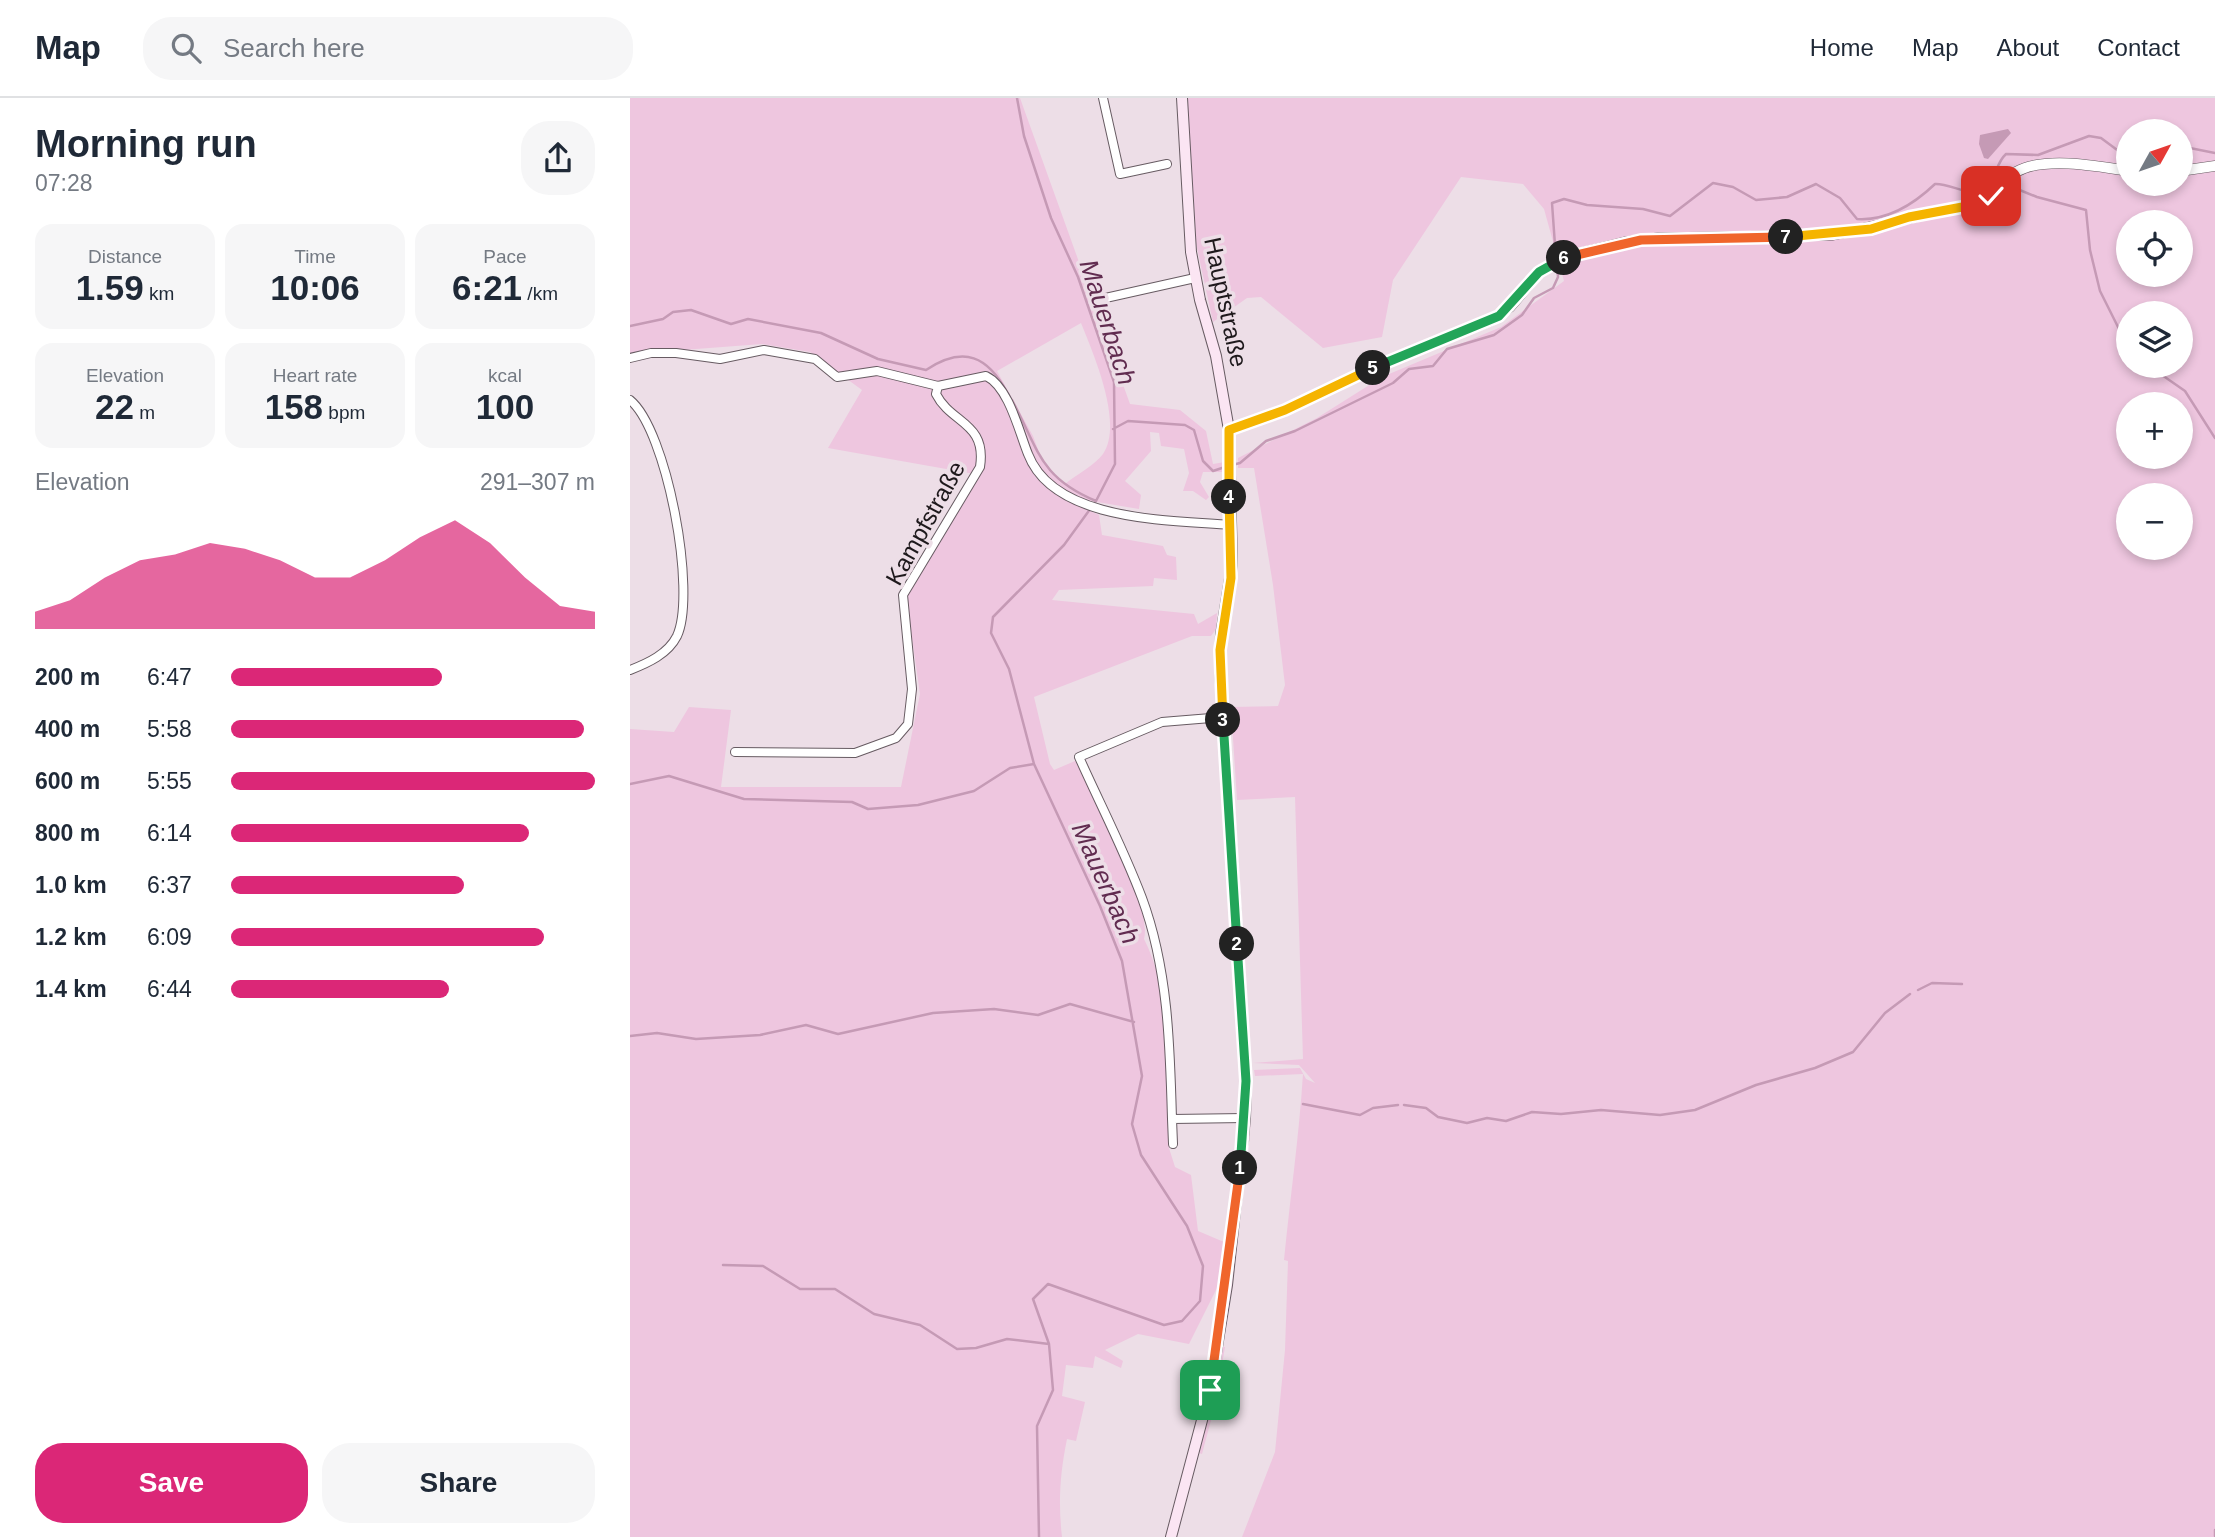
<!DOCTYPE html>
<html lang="en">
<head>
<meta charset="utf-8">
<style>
	:root { --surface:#fff; --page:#f6f6f7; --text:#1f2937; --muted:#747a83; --line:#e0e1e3; --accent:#db2777 }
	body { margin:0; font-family:Helvetica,sans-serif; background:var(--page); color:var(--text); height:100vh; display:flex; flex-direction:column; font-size:26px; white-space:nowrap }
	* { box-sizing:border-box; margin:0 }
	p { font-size:23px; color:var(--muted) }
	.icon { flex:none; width:38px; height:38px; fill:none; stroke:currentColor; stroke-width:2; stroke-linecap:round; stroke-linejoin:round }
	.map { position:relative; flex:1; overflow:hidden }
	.drawer { display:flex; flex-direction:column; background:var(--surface); width:630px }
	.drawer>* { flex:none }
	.needle { width:46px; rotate:50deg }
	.tools { position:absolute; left:1486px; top:21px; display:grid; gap:14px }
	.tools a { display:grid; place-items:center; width:77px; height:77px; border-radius:50%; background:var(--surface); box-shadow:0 4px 10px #0003; font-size:35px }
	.pin { position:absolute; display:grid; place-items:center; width:60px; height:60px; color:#fff; margin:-30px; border-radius:14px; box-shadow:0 4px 10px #0006 }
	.km { position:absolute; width:35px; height:35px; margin:-18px; border-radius:50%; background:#222; color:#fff; font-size:19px; line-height:35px; text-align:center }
	.round { display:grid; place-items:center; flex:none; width:74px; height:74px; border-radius:28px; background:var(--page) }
	.headline { display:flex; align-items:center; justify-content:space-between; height:119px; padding:0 35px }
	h1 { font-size:38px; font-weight:700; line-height:52px }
	.metrics { display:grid; grid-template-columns:repeat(3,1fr); gap:10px; height:119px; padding:7px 35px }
	.metrics div { display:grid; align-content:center; border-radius:18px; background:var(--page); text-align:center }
	.metrics b { font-size:35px; font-weight:700 }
	.metrics small { font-size:19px; font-weight:400 }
	.metrics p { font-size:19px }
	.chart { height:196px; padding:14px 35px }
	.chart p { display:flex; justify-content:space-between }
	.chart svg { width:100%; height:126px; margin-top:7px; fill:var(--accent); opacity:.7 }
	.cta { display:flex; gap:14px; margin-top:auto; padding:14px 35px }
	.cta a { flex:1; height:80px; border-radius:28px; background:var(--accent); color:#fff; font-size:28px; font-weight:700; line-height:80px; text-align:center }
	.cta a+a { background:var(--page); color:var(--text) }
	ul { padding:0 35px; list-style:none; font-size:23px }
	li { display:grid; grid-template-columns:112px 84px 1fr; align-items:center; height:52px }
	li i { height:18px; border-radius:9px; background:var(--accent) }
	header { display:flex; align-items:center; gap:42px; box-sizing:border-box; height:98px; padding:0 35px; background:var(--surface); border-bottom:2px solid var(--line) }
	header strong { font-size:33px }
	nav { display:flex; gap:38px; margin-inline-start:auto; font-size:24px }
	.search { width:490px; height:63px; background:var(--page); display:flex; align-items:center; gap:18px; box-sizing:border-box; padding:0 24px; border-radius:28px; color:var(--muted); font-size:26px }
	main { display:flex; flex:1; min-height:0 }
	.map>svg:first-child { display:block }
</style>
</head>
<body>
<header>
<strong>Map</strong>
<div class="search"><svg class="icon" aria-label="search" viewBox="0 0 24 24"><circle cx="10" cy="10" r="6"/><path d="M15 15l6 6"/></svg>Search here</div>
<nav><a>Home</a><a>Map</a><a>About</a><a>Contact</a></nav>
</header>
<main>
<section class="drawer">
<div class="headline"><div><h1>Morning run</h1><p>07:28</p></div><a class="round"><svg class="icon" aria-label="share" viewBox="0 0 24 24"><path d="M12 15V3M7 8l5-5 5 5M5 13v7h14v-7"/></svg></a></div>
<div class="metrics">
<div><p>Distance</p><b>1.59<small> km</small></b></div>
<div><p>Time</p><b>10:06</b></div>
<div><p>Pace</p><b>6:21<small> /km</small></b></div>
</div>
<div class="metrics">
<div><p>Elevation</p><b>22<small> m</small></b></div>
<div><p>Heart rate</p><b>158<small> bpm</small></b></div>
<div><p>kcal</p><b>100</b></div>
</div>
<div class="chart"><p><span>Elevation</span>291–307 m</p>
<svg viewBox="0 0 160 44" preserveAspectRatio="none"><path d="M0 44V38L10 34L20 26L30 20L40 18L50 14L60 16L70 20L80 26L90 26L100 20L110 12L120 6L130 14L140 26L150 36L160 38V44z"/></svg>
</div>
<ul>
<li><b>200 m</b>6:47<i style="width:58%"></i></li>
<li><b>400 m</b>5:58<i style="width:97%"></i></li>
<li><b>600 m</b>5:55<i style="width:100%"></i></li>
<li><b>800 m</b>6:14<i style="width:82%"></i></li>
<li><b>1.0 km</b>6:37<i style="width:64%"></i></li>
<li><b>1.2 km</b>6:09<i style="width:86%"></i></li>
<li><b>1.4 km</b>6:44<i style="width:60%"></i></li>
</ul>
<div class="cta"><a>Save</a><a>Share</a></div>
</section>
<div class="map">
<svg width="1585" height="1439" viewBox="0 0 1585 1439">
	<rect width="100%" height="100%" fill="#eddee7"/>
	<path fill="#eec6df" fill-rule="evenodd" d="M0,0H390L500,306L550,312L576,333L583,366L595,364V374H573L570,384L579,399L576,402L563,393H553L559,375L554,351L531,348L529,335L520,334L521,353L495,383L511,397L509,411L461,403L456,411L469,417L472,437L533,448L537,457L546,459L547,482L524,480L523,488L429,492L422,502L564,516L568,526L587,515L586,531L581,538H562L404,599L420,666L424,672L445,663L450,669C466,705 523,806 514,841C545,902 537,984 539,1050L545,1069L561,1077L568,1133L594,1144L597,1115H600L594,1183L591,1171L588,1188L592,1192L582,1249L579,1250L587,1190L559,1246L508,1236L475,1252L493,1263L491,1270L465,1258L463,1270L436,1267L432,1298L455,1304L446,1343L437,1341C430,1375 428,1404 432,1439H0V631L44,634L59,609L101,612L91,689H271L290,596L276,498L350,377L198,350L232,292L180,254L132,246L0,256ZM451,225C463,255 494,325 473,356C465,367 446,377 435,386L413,365L403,338L367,273Z
		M556,0H1585V1439H612L645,1354L655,1252L658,1163L654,1162C660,1100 669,1039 673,976L625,978L624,972L670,970L676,981L685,985L669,967L623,965L673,961L665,699L607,702L601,609L648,608L655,587L643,487L624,370H608V360L687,320L752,279L871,229L934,183L914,111L893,86L831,79L763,182L752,239L693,250L631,199L617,200L583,224L565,141ZM1498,33H1550V86H1498ZM1498,124H1550V177H1498ZM1498,215H1550V268H1498ZM1498,306H1550V359H1498ZM1498,397H1550V450H1498Z
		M592,1249H595L584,1311L572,1356L569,1355Z"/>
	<path fill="#c59ab5" d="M1378,31L1381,35L1358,61L1354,60L1349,46L1350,37Z"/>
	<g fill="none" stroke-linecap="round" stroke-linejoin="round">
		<path stroke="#c59ab5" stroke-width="2.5" d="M387,0L394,38L421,120L448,179L484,284L485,366L466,403L434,447L363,519L361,535L379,571L404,666L470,808L492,863L512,978L502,1026L511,1057L557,1128L573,1168L570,1203L552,1223L534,1227L418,1186L403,1201L419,1246L423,1292L407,1328L409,1439
			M1550,48L1585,55
			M1375,86L1407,99L1456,112L1460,152L1470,193L1498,249
			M926,161L922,105L934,101L957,107L1013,111L1040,118L1083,85L1103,89L1126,102L1157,99L1186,86L1210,100L1227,121C1258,123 1284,106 1305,86C1323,85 1344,104 1359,86C1367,77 1366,65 1376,56L1408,57L1459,38L1471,40L1498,60
			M0,228L33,221L43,214L61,212L101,226L118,221L191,235L248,261L296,272C334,247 358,258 378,296
			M1519,268L1555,293L1585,340
			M382,302C409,352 409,379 466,403
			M483,331L498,323L555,327L564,332L573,363L583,373L595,369
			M602,367L610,365L636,343L665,333L763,285L779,271L803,268L817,251L864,237L892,217L904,200L923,190L928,179L927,167
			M0,686L39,678L114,701L222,704L238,711L288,707L344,693L380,670L404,666
			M1288,892L1302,885L1332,886
			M0,938L27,935L66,941L130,937L176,927L208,936L303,915L364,911L408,917L440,906L504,924
			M673,1006L730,1017L743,1010L768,1007
			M774,1007L796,1010L808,1019L837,1025L857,1020L876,1023L902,1014L931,1016L971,1012L1030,1017L1065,1012L1126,987L1185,970L1223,954L1255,915L1280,896
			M618,1043L619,1028
			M93,1167L133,1168L170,1191H205L244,1216L290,1227L327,1251L346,1250L377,1241L419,1246
			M1585,1432V1438"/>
		<g stroke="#675b62" stroke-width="10">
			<path id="minor" d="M473,0L490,76L537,66
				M465,205L471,201L565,180
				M0,260L21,255H46L90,261L134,252L185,261L207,279L247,273L308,288L356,278C379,289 389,334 398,356C424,424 540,422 600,427
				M0,302C37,332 67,495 47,538C38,556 18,565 0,572
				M593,619L532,624L449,659C470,706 494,752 512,800C538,870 540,947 542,1021L615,1020
				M105,654L225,655L266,640L278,626L282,591L273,497L350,369C357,324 321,326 306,296L308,288
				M542,1021L543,1046"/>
		</g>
		<g stroke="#675b62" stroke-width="11">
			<path id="tertiary" d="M1550,73L1585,68
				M599,332L655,312L761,262L860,223L880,209L910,174L939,158L995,144L1028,140L1203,137L1349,105C1364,97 1371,82 1386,74C1413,58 1468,68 1498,73"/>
		</g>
		<g stroke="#675b62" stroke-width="12">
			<path id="secondary" d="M541,1439L580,1292L597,1187L615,1020L616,983L590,570L591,537L602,468L599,332L586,258L570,202L561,154L552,0"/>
		</g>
		<use href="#minor" stroke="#fff" stroke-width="8"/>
		<use href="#tertiary" stroke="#fff" stroke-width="10"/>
		<use href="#secondary" stroke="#fbe5f3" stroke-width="10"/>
	</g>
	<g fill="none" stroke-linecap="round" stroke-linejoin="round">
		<g stroke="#fff" stroke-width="14">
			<path id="split-1" d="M580,1292L610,1070"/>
		</g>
		<g stroke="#fff" stroke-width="14">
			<path id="split-2" d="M607,846L616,983L610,1070"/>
		</g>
		<g stroke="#fff" stroke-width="14">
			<path id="split-3" d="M593,622L607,846"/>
		</g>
		<g stroke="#fff" stroke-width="14">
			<path id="split-4" d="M593,622L590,552L601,480L599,399"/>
		</g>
		<g stroke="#fff" stroke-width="14">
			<path id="split-5" d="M599,399V332L655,312L743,270"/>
		</g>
		<g stroke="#fff" stroke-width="14">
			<path id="split-6" d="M743,270L869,218L909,174L934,160"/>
		</g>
		<g stroke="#fff" stroke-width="14">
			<path id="split-7" d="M934,160L1011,142L1156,139"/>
		</g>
		<g stroke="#fff" stroke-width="14">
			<path id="split-8" d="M1156,139L1241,131L1279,119L1343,107L1361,98"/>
		</g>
		<use href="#split-1" stroke="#f0652b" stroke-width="9"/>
		<use href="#split-2" stroke="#22a559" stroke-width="9"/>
		<use href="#split-3" stroke="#22a559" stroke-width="9"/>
		<use href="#split-4" stroke="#f5b400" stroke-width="9"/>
		<use href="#split-5" stroke="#f5b400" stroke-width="9"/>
		<use href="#split-6" stroke="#22a559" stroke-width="9"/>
		<use href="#split-7" stroke="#f0652b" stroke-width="9"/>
		<use href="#split-8" stroke="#f5b400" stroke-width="9"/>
	</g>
	<g text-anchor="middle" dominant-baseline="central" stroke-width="7" stroke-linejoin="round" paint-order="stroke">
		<g font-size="24" fill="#1e191c" stroke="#eddee7">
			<text transform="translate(596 204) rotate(78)">Hauptstraße</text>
			<text transform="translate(295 425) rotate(-61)">Kampfstraße</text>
		</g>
		<g font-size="26" font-style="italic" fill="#612c50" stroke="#eddee7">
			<text transform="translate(478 224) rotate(72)">Mauerbach</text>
			<text transform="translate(476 785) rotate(66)">Mauerbach</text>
		</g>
	</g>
</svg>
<div class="tools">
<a><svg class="needle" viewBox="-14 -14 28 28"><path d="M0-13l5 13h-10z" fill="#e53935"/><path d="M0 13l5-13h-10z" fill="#747a83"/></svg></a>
<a><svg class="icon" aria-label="locate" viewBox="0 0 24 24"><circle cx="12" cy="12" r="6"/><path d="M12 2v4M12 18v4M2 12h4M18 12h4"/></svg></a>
<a><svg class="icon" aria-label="layers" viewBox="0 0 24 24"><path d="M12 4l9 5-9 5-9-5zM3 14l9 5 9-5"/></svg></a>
<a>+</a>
<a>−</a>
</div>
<div class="pin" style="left:580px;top:1292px;background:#1e9e55"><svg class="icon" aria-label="arrive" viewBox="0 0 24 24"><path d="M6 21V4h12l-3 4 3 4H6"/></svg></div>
<div class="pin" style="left:1361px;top:98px;background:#d93025"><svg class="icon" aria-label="check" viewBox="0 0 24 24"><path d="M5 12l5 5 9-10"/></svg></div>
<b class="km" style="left:610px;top:1070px">1</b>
<b class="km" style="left:607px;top:846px">2</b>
<b class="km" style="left:593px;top:622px">3</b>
<b class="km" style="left:599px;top:399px">4</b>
<b class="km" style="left:743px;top:270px">5</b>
<b class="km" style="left:934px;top:160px">6</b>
<b class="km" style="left:1156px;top:139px">7</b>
</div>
</main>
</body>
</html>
